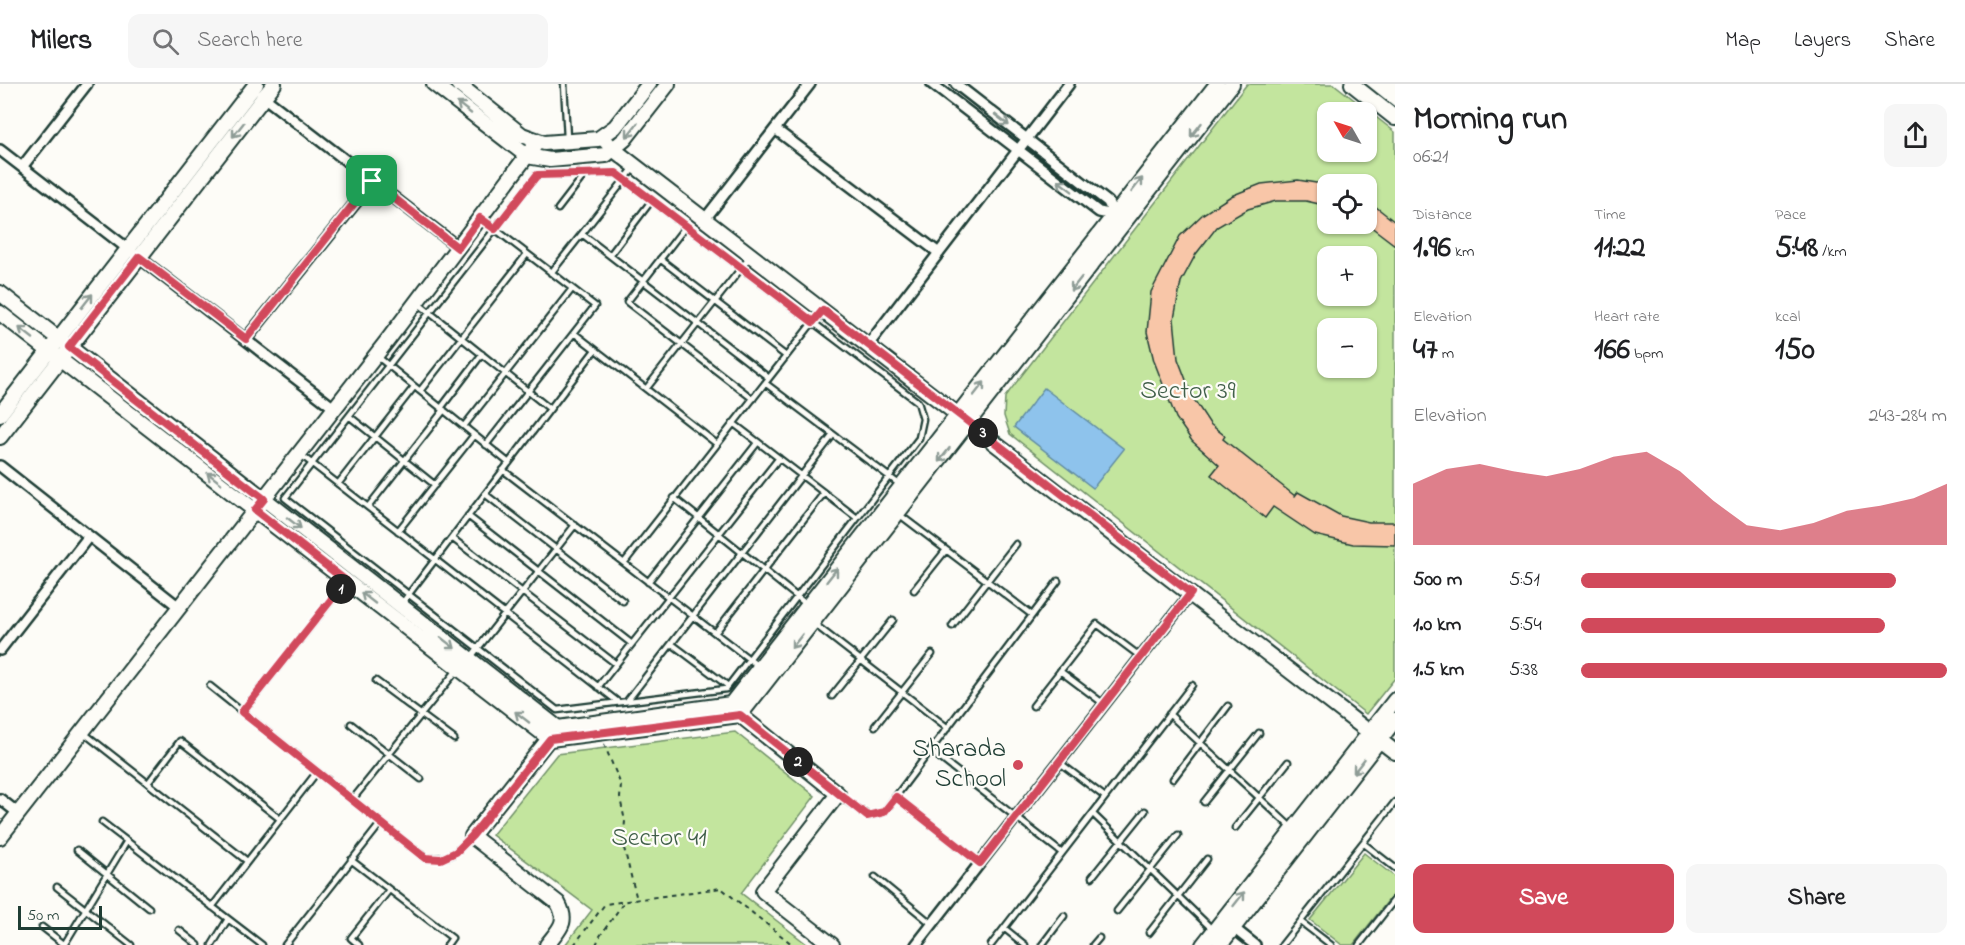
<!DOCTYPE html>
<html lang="en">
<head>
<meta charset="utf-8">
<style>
	:root { --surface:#fff; --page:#f6f6f6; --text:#202124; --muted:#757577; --line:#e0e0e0; --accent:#d1495b }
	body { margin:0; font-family:"Indie Flower",sans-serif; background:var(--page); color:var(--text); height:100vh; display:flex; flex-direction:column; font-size:22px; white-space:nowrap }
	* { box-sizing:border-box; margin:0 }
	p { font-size:20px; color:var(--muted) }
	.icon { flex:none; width:33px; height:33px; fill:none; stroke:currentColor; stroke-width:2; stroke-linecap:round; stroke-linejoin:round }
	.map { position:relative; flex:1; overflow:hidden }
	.drawer { display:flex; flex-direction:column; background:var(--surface); width:570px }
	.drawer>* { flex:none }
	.needle { width:39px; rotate:309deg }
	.controls { position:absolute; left:1317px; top:18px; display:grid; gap:12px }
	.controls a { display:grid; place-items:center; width:60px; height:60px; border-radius:12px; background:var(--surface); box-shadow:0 2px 4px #0004; font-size:30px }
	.scale { position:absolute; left:18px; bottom:15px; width:84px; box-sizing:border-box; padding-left:6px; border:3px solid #1f3d34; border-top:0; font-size:16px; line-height:21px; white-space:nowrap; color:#1f3d34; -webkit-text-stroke:4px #fdfcf7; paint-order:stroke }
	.pin { position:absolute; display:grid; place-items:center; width:51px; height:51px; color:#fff; margin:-26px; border-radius:12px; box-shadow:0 3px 9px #0006 }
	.km { position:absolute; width:30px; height:30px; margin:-15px; border-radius:50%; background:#222; color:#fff; font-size:16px; line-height:30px; text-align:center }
	.round { display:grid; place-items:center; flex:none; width:63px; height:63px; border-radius:12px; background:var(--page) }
	.summary { display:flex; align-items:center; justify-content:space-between; height:102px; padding:0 18px }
	h1 { font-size:33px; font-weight:700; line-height:45px }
	.stats { display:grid; grid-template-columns:repeat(3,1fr); gap:9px; height:102px; padding:6px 18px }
	.stats div { display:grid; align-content:center }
	.stats b { font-size:30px; font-weight:700 }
	.stats small { font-size:16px; font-weight:400 }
	.stats p { font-size:16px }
	.chart { height:168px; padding:12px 18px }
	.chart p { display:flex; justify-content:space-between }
	.chart svg { width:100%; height:108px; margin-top:6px; fill:var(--accent); opacity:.7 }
	.primary-button { display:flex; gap:12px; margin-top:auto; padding:12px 18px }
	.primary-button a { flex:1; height:69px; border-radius:12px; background:var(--accent); color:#fff; font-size:24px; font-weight:700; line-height:69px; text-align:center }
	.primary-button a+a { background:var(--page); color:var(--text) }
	ul { padding:0 18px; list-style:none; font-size:20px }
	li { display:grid; grid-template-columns:96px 72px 1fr; align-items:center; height:45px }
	li i { height:15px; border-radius:8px; background:var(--accent) }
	header { display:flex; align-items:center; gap:36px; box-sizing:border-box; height:84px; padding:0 30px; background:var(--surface); border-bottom:2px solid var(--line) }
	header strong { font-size:28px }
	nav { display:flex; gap:33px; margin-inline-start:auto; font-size:21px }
	.search { width:420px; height:54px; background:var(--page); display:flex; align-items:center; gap:15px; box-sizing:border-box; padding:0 21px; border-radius:12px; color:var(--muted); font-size:22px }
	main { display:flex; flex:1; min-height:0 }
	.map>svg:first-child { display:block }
</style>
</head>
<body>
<header>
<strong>Milers</strong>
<div class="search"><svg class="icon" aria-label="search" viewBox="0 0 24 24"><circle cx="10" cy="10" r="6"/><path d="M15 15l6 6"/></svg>Search here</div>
<nav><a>Map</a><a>Layers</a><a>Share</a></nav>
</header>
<main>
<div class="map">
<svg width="1395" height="861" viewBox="0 0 1395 861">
	<rect width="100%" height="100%" fill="#fdfcf7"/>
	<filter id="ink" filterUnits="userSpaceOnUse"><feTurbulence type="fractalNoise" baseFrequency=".0167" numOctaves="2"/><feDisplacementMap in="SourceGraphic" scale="12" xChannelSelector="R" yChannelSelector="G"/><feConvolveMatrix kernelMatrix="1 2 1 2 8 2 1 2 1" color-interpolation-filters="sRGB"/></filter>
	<g filter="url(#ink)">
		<path fill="#c3e59e" stroke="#719169" stroke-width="1.5" fill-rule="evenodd" d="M1247,0H1334L1395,48V594L1366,630L1010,350L1004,332L1005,313ZM1328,28H1366V68H1328ZM1328,100H1366V140H1328ZM1328,172H1366V212H1328ZM1328,244H1366V284H1328Z
			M735,648L815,712L741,809L808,861H565L592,826L492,751L557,670Z
			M1364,769L1395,793V808L1353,861H1342L1310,836Z"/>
		<path fill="#8ec3ec" stroke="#628da2" stroke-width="1.5" d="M1044,304L1124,365L1093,404L1014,343Z"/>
		<path fill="#f8c6a8" stroke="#1f3d34" stroke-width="1.5" d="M1298,96L1328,101V122L1306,117H1276L1248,125L1217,143L1196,170L1181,198L1174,235L1178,275L1193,314L1210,340L1225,352L1223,355L1295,412L1298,408L1341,432L1369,438H1395V461L1353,460L1315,451L1273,423L1265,434L1211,391L1219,381L1192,357L1176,334L1154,277L1147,248L1151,208L1180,152L1203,130L1231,112L1261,100Z
			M1366,115L1395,138V161L1366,139Z"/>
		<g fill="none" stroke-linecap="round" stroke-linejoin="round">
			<g stroke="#1f3d34" stroke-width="9">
				<path id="lane" d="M564,0L567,54
					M616,89L918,318L923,335L919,354L726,605L557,626L285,414L537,91Z
					M558,125L585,90
					M482,135L595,222L486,361
					M686,142L627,218L753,315
					M582,150L769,294
					M610,171L652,116
					M660,175L786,272
					M551,189L633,85
					M419,220L550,325
					M574,249L717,360
					M378,273L509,379
					M765,299L899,400
					M646,305L750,173
					M420,307L527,170
					M441,324L482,270
					M349,332L435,401
					M733,339L857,434
					M464,342L572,205
					M301,371L618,618
					M503,386L758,582
					M338,400L414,303
					M485,410L623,517
					M674,414L806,520
					M368,423L444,326
					M900,431L1032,531
					M468,432L632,560
					M398,447L474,351
					M452,454L616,580
					M624,479L820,229
					M648,498L758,358
					M914,506L946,466
					M402,519L595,266
					M813,539L948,644
					M952,542L1016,460
					M715,549L824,409
					M672,560L728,602
					M471,573L575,441
					M1060,587L1104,620
					M376,597L454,655
					M210,602L425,774C449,776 454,771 470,754
					M598,603L779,374
					M832,612L893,536
					M627,617L833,351
					M1033,622L1097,540L1141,573
					M242,628L345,499
					M1169,630L1293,745
					M351,640L421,695
					M875,642L932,570
					M84,649L247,777
					M931,667L1062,769
					M1059,678L1105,713
					M1173,695L1228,622
					M148,699L180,657L280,735
					M840,712L868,732L884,728L1058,497
					M896,713L980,779
					M352,716L458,585
					M1204,718L1259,649
					M1093,730L1212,845
					M102,738L262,861
					M1235,744L1288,678
					M1363,759L1395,784
					M77,766L149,824
					M351,776L452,854L447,861
					M875,793L932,840
					M1092,793L1145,727
					M57,803L131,861
					M212,823L317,688
					M1117,827L1178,751
					M1301,838L1331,861
					M42,843L65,861
					M1004,844L1025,861
					M179,846L198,861
					M1149,849L1207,775
					M64,861L127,757
					M212,861L228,835
					M285,861L381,739
					M359,861L351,854L389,806
					M991,861L1192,601
					M1042,861L1064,832
					M1093,861L1099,854
					M1282,861L1395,718
					M1359,861L1395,815"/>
			</g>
			<g stroke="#1f3d34" stroke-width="14">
				<path id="street" d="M932,0L1099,128L1114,131
					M956,0L1108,118L1114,131
					M261,11L458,163
					M775,45L939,169
					M0,66L334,324
					M22,83L87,0
					M705,135L810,0
					M246,255L373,97
					M868,261L1069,0
					M0,382L179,523
					M0,566L89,452
					M0,715L18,729
					M1231,842L1255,861
					M916,861L1191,509"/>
			</g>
			<g stroke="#1f3d34" stroke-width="18">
				<path id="secondary" d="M434,0L527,72L550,76L606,71L625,55L668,0
					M458,0L522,51L544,59L598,55L615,43L649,0
					M1352,0L1395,34
					M602,53L613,65L1395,668
					M0,209L558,644L731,620L1217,0
					M0,229L550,655L740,631L1232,0
					M0,330L256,0
					M0,353L274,0
					M734,624L740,631L838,710L763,807L832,861
					M0,753L387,257L538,57
					M547,861C559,845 569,839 558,819L472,752L555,647
					M1203,861L1395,616
					M1220,861L1395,636"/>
			</g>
			<path stroke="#1f3d34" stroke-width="2" stroke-dasharray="4.5 4.5" stroke-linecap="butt" d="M604,660L621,701L620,714L625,737L623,760L637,816
				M574,861L605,820L721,804L793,861
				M596,861L600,852L624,818"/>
			<use href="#lane" stroke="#fdfcf7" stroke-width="4.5"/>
			<use href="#street" stroke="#fdfcf7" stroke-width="9"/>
			<use href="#secondary" stroke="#fdfcf7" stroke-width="14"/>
		</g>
		<defs><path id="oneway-shaft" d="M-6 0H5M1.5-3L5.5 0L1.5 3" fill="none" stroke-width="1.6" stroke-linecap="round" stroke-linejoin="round" transform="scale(1.5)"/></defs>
		<g stroke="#8e9c96">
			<use href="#oneway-shaft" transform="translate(464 24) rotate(-142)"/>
			<use href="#oneway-shaft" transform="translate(1002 36) rotate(38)"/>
			<use href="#oneway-shaft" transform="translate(238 46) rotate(128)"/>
			<use href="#oneway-shaft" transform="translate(632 46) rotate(128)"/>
			<use href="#oneway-shaft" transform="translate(1196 46) rotate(128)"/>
			<use href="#oneway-shaft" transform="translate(1137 101) rotate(-52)"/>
			<use href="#oneway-shaft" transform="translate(1065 102) rotate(-143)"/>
			<use href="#oneway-shaft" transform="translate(1076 200) rotate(128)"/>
			<use href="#oneway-shaft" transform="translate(87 217) rotate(-52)"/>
			<use href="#oneway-shaft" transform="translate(26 249) rotate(-142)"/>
			<use href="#oneway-shaft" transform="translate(979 305) rotate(-52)"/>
			<use href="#oneway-shaft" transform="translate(944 371) rotate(128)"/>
			<use href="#oneway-shaft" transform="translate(214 394) rotate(-142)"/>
			<use href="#oneway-shaft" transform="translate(294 439) rotate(38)"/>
			<use href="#oneway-shaft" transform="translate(832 491) rotate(-52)"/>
			<use href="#oneway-shaft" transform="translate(368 514) rotate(-142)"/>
			<use href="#oneway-shaft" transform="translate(797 557) rotate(128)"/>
			<use href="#oneway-shaft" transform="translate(448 559) rotate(38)"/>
			<use href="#oneway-shaft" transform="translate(522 633) rotate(-142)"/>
			<use href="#oneway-shaft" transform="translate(1359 682) rotate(128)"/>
			<use href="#oneway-shaft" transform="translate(1239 815) rotate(-52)"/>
		</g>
	</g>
	<g fill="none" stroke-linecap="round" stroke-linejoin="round" filter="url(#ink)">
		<g stroke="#fff" stroke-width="12">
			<path id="route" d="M616,89L813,238L823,226L1191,509L980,779L896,713L884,728L867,732L740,631L550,655L472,752L456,768L441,775L425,774L242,628L346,497L255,426L264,415L69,263L139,173L246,255L372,97L458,164L480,134L495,145L537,91Z"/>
		</g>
		<use href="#route" stroke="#d1495b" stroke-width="8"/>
	</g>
	<circle fill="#d1495b" stroke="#fdfcf7" stroke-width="2" cx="1018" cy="681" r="6"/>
	<g text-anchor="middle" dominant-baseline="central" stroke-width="4.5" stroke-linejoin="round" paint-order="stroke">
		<g font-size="26" fill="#405f49" stroke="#fdfcf7">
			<text x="1188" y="308">Sector 39</text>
			<text x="659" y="755">Sector 41</text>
		</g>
		<g font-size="26" fill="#1f3d34" stroke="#fdfcf7" text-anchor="end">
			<text x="1006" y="666">Sharada<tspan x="1006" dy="30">School</tspan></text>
		</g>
	</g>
</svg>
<div class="controls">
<a><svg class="needle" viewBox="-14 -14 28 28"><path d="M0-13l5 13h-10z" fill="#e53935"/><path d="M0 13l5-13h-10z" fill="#757577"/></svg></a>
<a><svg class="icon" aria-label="locate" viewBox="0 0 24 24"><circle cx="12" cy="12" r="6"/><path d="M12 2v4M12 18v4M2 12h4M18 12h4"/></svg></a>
<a>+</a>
<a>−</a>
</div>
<div class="scale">50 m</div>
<div class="pin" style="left:372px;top:97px;background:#1e9e55"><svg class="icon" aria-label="arrive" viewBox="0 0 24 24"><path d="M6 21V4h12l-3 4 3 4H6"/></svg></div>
<b class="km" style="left:341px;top:505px">1</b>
<b class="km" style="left:798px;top:678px">2</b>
<b class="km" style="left:983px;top:349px">3</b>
</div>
<section class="drawer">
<div class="summary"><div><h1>Morning run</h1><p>06:21</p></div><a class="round"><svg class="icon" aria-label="share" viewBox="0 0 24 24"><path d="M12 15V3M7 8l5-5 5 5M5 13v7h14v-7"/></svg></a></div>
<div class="stats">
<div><p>Distance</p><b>1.96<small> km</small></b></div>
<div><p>Time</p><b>11:22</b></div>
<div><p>Pace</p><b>5:48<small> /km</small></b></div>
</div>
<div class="stats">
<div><p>Elevation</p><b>47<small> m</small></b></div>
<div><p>Heart rate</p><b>166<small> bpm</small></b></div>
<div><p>kcal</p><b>150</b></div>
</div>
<div class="chart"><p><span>Elevation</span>243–284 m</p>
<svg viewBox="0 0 160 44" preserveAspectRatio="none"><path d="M0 44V19L10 13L20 11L30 14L40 16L50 13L60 8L70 6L80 14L90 26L100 36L110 38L120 35L130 30L140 28L150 25L160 19V44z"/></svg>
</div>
<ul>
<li><b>500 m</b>5:51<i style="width:86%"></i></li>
<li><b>1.0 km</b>5:54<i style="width:83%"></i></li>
<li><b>1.5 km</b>5:38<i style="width:100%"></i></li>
</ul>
<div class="primary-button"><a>Save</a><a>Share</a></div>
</section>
</main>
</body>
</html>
